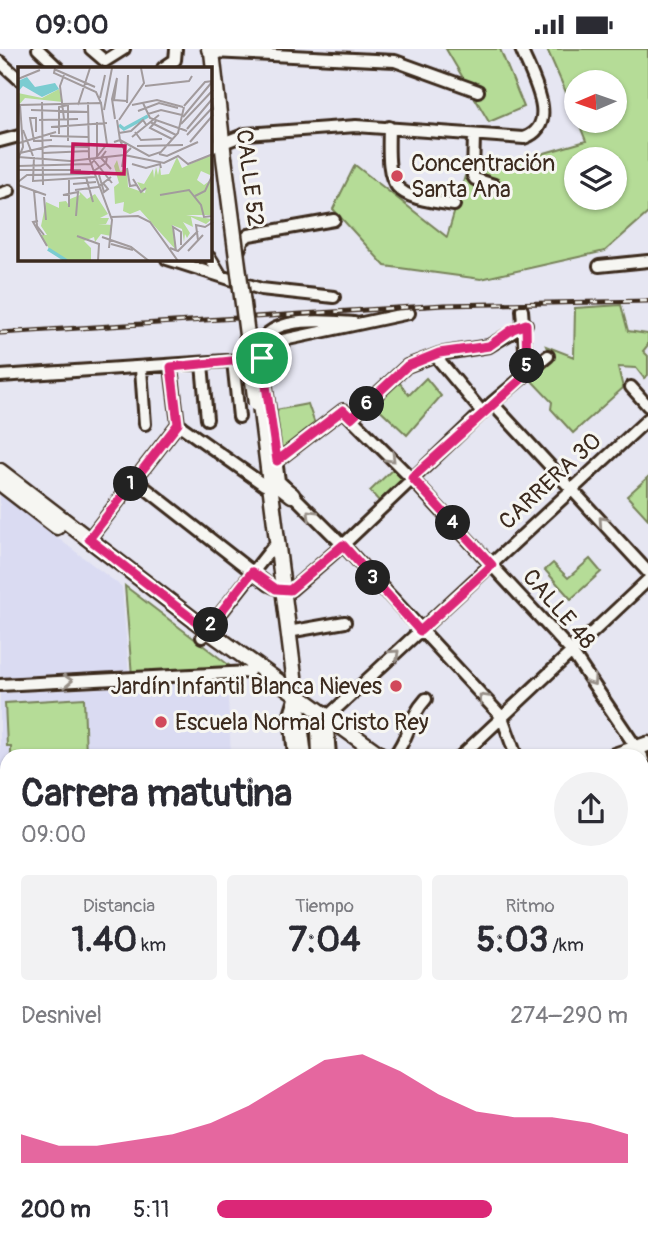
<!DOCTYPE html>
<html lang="es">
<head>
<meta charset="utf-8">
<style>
	:root { --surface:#fff; --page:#f2f2f3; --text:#2b2b33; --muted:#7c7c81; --accent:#db2777 }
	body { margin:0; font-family:Pangolin,sans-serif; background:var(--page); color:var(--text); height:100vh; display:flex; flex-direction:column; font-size:26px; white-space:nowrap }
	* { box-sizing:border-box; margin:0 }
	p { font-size:23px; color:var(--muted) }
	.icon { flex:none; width:38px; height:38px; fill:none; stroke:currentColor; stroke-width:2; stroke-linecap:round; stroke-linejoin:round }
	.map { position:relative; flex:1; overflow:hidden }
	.drawer { position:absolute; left:0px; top:700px; width:649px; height:502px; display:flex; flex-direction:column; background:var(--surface); border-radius:21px 21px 0 0; box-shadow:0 2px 5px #0004 }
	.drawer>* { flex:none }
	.needle { width:46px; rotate:268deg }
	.tools { position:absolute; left:564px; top:21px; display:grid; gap:14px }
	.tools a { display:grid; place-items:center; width:63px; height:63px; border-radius:50%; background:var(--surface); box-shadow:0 2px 5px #0004; font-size:35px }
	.pin { position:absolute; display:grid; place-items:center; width:60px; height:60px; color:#fff; margin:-30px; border:4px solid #fff; border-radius:50%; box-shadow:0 2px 7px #0007 }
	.km { position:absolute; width:35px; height:35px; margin:-18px; border-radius:50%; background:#222; color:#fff; font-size:19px; line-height:35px; text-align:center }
	.round { display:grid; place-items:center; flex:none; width:74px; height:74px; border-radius:37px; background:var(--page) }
	.overview { display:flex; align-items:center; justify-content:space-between; height:119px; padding:0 21px }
	h1 { font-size:38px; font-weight:700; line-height:52px }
	.figures { display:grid; grid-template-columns:repeat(3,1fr); gap:10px; height:119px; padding:7px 21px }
	.figures div { display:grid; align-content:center; border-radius:7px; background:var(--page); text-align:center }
	.figures b { font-size:35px; font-weight:700 }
	.figures small { font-size:19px; font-weight:400 }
	.figures p { font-size:19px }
	.chart { height:196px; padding:14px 21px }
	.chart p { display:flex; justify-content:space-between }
	.chart svg { width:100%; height:126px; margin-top:7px; fill:var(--accent); opacity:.7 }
	ul { padding:0 21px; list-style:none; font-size:23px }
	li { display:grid; grid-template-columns:112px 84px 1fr; align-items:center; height:52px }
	li i { height:18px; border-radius:9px; background:var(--accent) }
	.status { display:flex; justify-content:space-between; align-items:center; height:49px; padding:0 35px; background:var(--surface); direction:ltr }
	.status svg { height:19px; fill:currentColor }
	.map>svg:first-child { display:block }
</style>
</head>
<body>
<div class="status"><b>09:00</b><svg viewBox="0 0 49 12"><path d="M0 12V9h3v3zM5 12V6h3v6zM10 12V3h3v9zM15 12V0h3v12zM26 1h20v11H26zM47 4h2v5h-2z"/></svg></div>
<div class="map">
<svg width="648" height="1202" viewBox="0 0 648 1202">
	<rect width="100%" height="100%" fill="#e6e6f2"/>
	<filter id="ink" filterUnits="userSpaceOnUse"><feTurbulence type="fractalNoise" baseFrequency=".0143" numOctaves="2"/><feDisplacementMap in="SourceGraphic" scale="14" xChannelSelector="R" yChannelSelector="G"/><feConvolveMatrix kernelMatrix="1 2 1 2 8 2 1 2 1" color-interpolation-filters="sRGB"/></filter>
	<g filter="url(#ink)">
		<path fill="#dadbf2" d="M0,445L122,538L129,627L0,632Z
			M227,633L231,707H7V814L0,815V644Z"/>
		<path fill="#b5dc97" stroke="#78835a" stroke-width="2" fill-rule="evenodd" d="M446,0H500L524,58L489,73Z
			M547,0H648V164L605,202L481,230L385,217L333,160L355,116L447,188L465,127L586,92L578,72H614V33H576V66ZM576,110H614V149H576Z
			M621,256L628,282L648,285V296L643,302L648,307V326L644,329L636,319L618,318L623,339L573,384L551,360L552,353L531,331L530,325L551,308L546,297L574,308L575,259Z
			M426,329L441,347L407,386L372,353L399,333L409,346Z
			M308,355L317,381L277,412L270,362Z
			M393,420L402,430L379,452L370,442Z
			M648,428V470L627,447Z
			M590,510L601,523L571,550L545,521L553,514L568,529Z
			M125,537L238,623L132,627Z
			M84,649L86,707H11V697H7L5,654Z"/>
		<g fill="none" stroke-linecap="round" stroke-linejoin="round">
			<g stroke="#3b2a1e" stroke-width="16">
				<path id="minor" d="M38,0L58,19
					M91,0L105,12L124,0
					M213,0L212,3L395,12L478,42
					M0,13L19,30
					M163,19L175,11L176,0
					M389,78C387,142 391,147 454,156
					M474,86L473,127L475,130L494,136
					M0,92L19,87
					M210,99L246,85L356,77L524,89C562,76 531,26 521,0
					M0,145L9,142
					M238,203L243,191L249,186L334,171
					M210,209L221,227
					M167,210L261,240L334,248
					M599,217L648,212
					M522,261L527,325
					M354,274C329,272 278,267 263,290L262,309L279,432L343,496L502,668L516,707
					M262,299L274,293L409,264
					M438,310L482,363
					M233,312L239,368
					M202,315L207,370
					M171,318L178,375
					M141,320L145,375
					M0,327L256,310
					M631,338L648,357
					M492,354L648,523
					M351,369L407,317L439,305L489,297L526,275
					M178,375L264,436
					M277,412L343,361L412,430L571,602L642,707
					M135,431L269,536L283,542L291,541L343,496L492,354L548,307
					M89,490L178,375
					M288,583L345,573
					M202,588L272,499
					M0,636L249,623
					M294,707L290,666L295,650
					M330,707L327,668L648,370
					M394,707C410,687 408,670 426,650
					M461,707L648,531
					M642,708L648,726
					M642,826L648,824
					M642,922L648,928
					M642,982L648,980
					M642,1089L648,1088
					M0,1139L7,1137
					M0,1160L7,1148
					M71,1195V1202
					M171,1195V1202
					M263,1195L264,1202
					M367,1195L368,1202
					M404,1195L405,1202
					M517,1195L518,1202
					M629,1195L630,1202
					M292,1202L347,1195
					M536,1202L574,1195"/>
			</g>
			<g stroke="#3b2a1e" stroke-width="19">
				<path id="major" d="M209,0L212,3L224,109
					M260,355L304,707
					M0,422L207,581L382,707
					M273,424L277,434L292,446
					M0,434L57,478
					M320,707L319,681L327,668
					M613,707L648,695
					M0,827H7
					M0,839H7
					M378,1195L379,1202
					M394,1195L395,1202"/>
			</g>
			<use href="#minor" stroke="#f6f6f2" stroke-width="10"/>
			<use href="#major" stroke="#f6f6f2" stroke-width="14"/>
			<g stroke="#3b2a1e" stroke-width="5">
				<path id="rail" d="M0,284L444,256L648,252"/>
			</g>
			<use href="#rail" stroke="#f6f6f2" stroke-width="2.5" stroke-dasharray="8" stroke-linecap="butt"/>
			<g stroke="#3b2a1e" stroke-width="19" stroke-linecap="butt">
				<path id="major-bridge" d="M224,109L256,355"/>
			</g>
			<use href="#major-bridge" stroke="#f6f6f2" stroke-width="14"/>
		</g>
		<defs><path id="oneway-chevron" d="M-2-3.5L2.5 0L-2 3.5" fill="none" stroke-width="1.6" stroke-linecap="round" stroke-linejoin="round" transform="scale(1.75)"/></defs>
		<g stroke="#989088">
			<use href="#oneway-chevron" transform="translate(391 409) rotate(45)"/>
			<use href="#oneway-chevron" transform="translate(311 465) rotate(-136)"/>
			<use href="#oneway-chevron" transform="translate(603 472) rotate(-132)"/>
			<use href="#oneway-chevron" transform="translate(395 605) rotate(-43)"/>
			<use href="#oneway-chevron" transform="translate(68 632) rotate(-3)"/>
			<use href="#oneway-chevron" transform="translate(592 632) rotate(55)"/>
			<use href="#oneway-chevron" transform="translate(483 649) rotate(-134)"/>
		</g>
	</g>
	<g fill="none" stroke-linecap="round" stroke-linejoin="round" filter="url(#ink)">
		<g stroke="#fff" stroke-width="14">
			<path id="route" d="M526,275L527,325L412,429L492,516L420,582L343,496L290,541L276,540L252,523L207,581L89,490L178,375L171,318L262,309L277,412L343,361L351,369L407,317L439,304L489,297L513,280Z"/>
		</g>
		<use href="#route" stroke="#db2777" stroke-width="9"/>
	</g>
	<g fill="#d1495b" stroke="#f6f6f2" stroke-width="2.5">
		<circle cx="397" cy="127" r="7"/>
		<circle cx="396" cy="637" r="7"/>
		<circle cx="161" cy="673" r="7"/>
	</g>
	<g text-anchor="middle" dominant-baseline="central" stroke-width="6" stroke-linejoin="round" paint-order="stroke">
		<g font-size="23" fill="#3b2a1e" stroke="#f6f6f2" text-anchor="start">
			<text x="411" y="114">Concentración<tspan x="411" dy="26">Santa Ana</tspan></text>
			<text x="382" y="637" text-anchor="end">Jardín Infantil Blanca Nieves</text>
			<text x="175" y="673">Escuela Normal Cristo Rey</text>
		</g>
		<g font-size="23" fill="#3b2a1e" stroke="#f6f6f2">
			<text transform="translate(250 129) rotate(83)">CALLE 52</text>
			<text transform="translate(550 432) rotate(-43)">CARRERA 30</text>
			<text transform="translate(559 560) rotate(49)">CALLE 48</text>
		</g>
	</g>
	<g transform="translate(18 18)">
		<rect width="194" height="194" fill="#e6e6f2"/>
		<path d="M41,22L45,35L7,31L0,39V26L24,31ZM194,87L192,108L183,104L179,113L186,118L194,112V148H168L194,152L188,157L173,150L175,160L165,155L172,166L169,171L167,167L166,175L164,162L154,158L158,183L122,143L112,147L105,144L106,135L97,137L96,120L101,116L96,99L99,93L102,104L109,102L110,120L127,126L128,121L124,124L119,115L126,117L135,102L136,111L138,100L140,108L142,99L143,108L151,107L159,90L164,101ZM61,124L69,132L77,127L90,147L82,151H91L88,157H80L94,158L93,169L83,167L77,175L76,170L66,174L73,181V194H50L32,183L22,168H29L23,159L28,135L41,141V135L48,134L52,140V132L62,128Z" fill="#b5dc97"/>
		<path d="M9,10L17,20L37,16L41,22L24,30L5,19L0,25V14Z" fill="#7bccd1"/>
		<path fill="none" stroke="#7bccd1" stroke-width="3.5" d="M101,58L106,62L130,49M30,182L49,194"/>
		<path fill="none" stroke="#a29b9d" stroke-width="2" d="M37,1L36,6L78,25L83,36L89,77L73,97M36,2L77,20M0,12L22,3M127,19L171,14L174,9M82,31L87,8M24,35L25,118M70,35L71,91L94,153L91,181M109,36L110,8M125,36L132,51L169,64M60,38L72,1M114,38L139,33L165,40M166,39L187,15L195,14M13,43L71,45M86,43L94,1M120,44L141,36L160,41M130,47L143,43L164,48M165,50L194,15M46,52L42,19L46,8M97,52L94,32L99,11L96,33L109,34M21,53L60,52M99,53L102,73L131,89L143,85L160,66L166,40M101,53L126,16L123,1M138,54L132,61L154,72M79,55V89M132,55L158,68M163,57L195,23M33,60L89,56M169,62L195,31M5,63L15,89M18,65V51H12L16,74L34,73M117,65L123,73L144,72M101,66L113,64L125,53L129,59M41,67V40L50,38V74M169,68L195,40M32,69L70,70M114,70L141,48M96,75L102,73L108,87M172,75L195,48M1,76L38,65M119,79L165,78M88,84L83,91L93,102M2,86L32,79L71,80M25,86L71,84M141,87L149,89L180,75M0,90L52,94L106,88L113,81M16,90L15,114L77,110M0,92L5,80L2,38L84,36M75,92L94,116M114,97L128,101L142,97L143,101M0,99L73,97M104,100L106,88L146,96L160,89L170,97L195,87M109,101L112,119L118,118M0,103H63M81,108L86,125L90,122L85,116M68,110L75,135M51,112V140M115,112L123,125L128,121M0,115L9,108L71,107L88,96L89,90M55,117L78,115M0,118L28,128M57,123L80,120L93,110M16,124L19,159L26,168M51,128H45L60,125L58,149M142,128L171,123L183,138L186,150L195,149M177,129L187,124L195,107M26,130L28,153M93,150L120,149L132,155L160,194M20,154L15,155L29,179M59,169L81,177L80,194M84,170L113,180L131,194M180,173L178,158L187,160L195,155M93,177L115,183M152,181L160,184L180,164M158,184L155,160L163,165V178M170,184L185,168"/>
		<path fill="#c2185b" fill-opacity="0.15" stroke="#c2185b" stroke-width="3.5" d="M55,77L107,79L106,107L54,105Z"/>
		<rect width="194" height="194" fill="none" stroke="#3b2a1e" stroke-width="3.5"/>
	</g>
</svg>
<div class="tools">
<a><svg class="needle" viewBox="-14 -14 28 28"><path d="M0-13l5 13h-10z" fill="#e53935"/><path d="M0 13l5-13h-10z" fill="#7c7c81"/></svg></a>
<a><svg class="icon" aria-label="layers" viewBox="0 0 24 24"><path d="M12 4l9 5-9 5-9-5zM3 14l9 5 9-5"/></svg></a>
</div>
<div class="pin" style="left:262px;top:309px;background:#1e9e55"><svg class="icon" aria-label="arrive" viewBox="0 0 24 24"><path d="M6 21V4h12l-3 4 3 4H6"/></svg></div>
<b class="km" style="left:131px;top:435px">1</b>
<b class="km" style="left:211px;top:576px">2</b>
<b class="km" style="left:373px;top:529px">3</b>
<b class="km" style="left:453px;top:474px">4</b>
<b class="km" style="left:527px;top:317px">5</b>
<b class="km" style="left:367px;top:355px">6</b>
<section class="drawer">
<div class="overview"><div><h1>Carrera matutina</h1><p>09:00</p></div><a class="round"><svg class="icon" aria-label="share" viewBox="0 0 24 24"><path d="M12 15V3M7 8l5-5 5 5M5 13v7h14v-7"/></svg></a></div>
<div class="figures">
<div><p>Distancia</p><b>1.40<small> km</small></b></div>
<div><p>Tiempo</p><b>7:04</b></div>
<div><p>Ritmo</p><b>5:03<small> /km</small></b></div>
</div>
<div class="chart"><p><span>Desnivel</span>274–290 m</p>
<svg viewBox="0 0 160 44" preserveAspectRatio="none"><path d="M0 44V34L10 38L20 38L30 36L40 34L50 30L60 24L70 16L80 8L90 6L100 12L110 20L120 26L130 28L140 28L150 30L160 34V44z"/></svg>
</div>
<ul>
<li><b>200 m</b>5:11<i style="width:67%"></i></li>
</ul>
</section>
</div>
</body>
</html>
